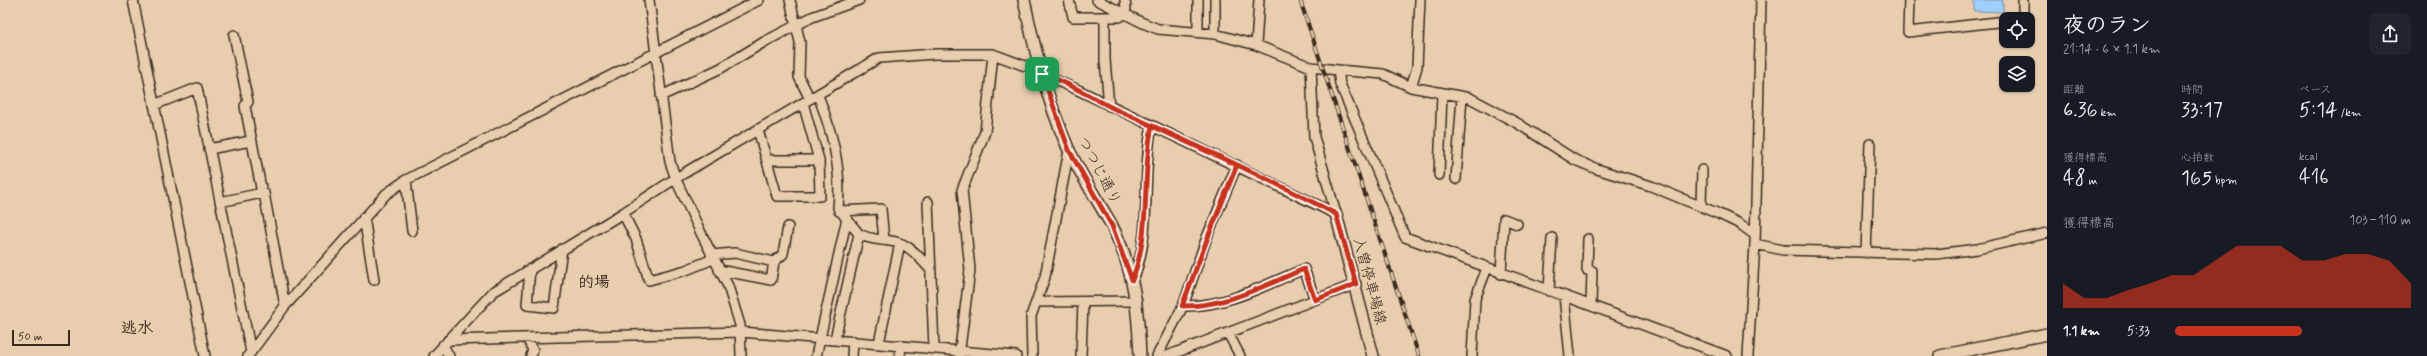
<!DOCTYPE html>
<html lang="ja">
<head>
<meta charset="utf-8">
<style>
	:root { --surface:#171b24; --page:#20242c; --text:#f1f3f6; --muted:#9ea1a6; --accent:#c8321e }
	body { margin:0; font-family:Mynerve,"Klee One",sans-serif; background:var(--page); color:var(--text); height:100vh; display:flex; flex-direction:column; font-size:15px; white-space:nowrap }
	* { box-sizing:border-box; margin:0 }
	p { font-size:13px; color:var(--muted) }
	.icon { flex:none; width:22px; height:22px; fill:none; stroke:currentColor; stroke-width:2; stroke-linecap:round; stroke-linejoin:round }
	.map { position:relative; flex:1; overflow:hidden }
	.details { display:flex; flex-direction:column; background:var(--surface); width:380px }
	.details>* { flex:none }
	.controls { position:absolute; left:1999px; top:12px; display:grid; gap:8px }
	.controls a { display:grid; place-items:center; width:36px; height:36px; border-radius:8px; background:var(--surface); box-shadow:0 1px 3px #0004; font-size:20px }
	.scale { position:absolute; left:12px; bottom:10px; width:58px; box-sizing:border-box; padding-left:4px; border:2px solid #3b2a1e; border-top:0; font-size:11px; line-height:14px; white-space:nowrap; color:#3b2a1e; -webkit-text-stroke:3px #e8ceaf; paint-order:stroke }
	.pin { position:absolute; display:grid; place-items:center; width:34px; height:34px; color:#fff; margin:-17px; border-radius:8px; box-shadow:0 2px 6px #0006 }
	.round { display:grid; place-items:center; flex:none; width:42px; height:42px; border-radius:8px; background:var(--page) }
	.headline { display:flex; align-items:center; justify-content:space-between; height:68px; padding:0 16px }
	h1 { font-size:22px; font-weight:600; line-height:30px }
	.stats { display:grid; grid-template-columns:repeat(3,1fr); gap:6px; height:68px; padding:4px 16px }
	.stats div { display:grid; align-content:center }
	.stats b { font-size:20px; font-weight:600 }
	.stats small { font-size:11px; font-weight:400 }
	.stats p { font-size:11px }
	.chart { height:112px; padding:8px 16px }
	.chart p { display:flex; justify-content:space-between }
	.chart svg { width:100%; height:72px; margin-top:4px; fill:var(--accent); opacity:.7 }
	ul { padding:0 16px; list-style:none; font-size:13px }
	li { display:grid; grid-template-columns:64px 48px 1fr; align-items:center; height:30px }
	li i { height:10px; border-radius:5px; background:var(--accent) }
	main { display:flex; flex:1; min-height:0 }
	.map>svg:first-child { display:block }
</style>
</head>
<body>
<main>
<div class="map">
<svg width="2047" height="356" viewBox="0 0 2047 356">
	<rect width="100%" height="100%" fill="#e8ceaf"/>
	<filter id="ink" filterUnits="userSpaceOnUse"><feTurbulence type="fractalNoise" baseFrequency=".025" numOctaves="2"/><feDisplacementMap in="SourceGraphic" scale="8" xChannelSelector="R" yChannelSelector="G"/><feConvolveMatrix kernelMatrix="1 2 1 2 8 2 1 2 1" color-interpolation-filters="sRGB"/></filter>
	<g filter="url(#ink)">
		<path fill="#9fcffb" stroke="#778da3" d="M1974,0H2003V12L1974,11Z"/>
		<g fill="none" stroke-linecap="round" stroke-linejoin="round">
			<g stroke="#3b2a1e" stroke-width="12">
				<path id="minor" d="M133,0L205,356
					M649,0L670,162L677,182L701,233L728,286L740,325L741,356
					M790,0L800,42L799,77L810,99
					M1069,0L1073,17H1120L1126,9L1125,0
					M1097,0L1143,23L1158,29L1215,34L1256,45L1311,67L1338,70
					M1198,0V31
					M1909,0L1908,32L2006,21
					M1105,17V60L1109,106
					M2019,19L2023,14V0
					M1215,34V0
					M234,35L248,102L245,106L262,193H264L285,306
					M1256,45L1259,0
					M1311,67L1314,137L1336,214
					M1041,74L1076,89L1336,214
					M1411,87L1417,67L1420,0
					M818,95C832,132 842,168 838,208L859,234L835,339
					M661,96L721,68L764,42L812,17L859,0
					M154,105L197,88L251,352
					M758,130L777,196H820L819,160L803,103
					M209,149L251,141
					M767,160H819
					M1439,175L1442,93
					M1456,179L1462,97
					M406,180L412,231
					M220,202L262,193
					M928,202L934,348
					M1701,206L1702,170
					M839,211L881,209L884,240
					M623,213L636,239L649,280L686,270L713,259
					M364,217L374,280
					M859,234C873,242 888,238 902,244C914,249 923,262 931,270
					M1588,239L1587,270L1592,271L1591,306
					M1755,244L1783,250L1936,254L1977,249L2047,233
					M1866,253L1870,144
					M711,255L735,253L774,262L783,254L788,227
					M530,269L527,305L554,308L562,249
					M719,270L771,280L774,262
					M1501,274L1504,219L1517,224
					M1133,280C1153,231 1141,176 1152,126
					M1549,291L1552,238
					M1564,296L1570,356
					M1036,302L1137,301
					M1183,306C1226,307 1265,285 1304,269L1315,299
					M1228,333L1240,356
					M527,338L533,350L531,356
					M448,340L742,332L1016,356
					M879,343L900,243
					M443,345L449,356
					M248,356L285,306L386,194L406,180L759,0
					M434,356L493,292L623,213L676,178L879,58L935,54H993L1025,66L1038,64
					M816,356L847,218
					M852,356L853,341
					M900,356L901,345
					M959,356L970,270L962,190L985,132L993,54
					M1032,356L1031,316L1045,277L1069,150
					M1081,356L1083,302
					M1157,356L1183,306L1207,237L1237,165
					M1167,356L1356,284
					M1472,356L1475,299L1487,268
					M1727,356L1405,237L1340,84L1338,70L1383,74L1411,87L1470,98L1517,123L1575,160L1597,169L1651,186L1719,214L1740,224L1755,235
					M1748,356L1755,244L1761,0"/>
			</g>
			<g stroke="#3b2a1e" stroke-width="14">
				<path id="major" d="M1024,0C1035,51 1047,100 1068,148C1080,174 1097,199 1111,224C1134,268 1138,308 1140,356
					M1336,214L1373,356
					M1940,356L2047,334"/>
			</g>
			<use href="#minor" stroke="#e8ceaf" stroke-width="9"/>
			<use href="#major" stroke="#e8ceaf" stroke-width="11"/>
			<g stroke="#3b2a1e" stroke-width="4">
				<path id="rail" d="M1300,0L1419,356"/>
			</g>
			<use href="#rail" stroke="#e8ceaf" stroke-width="2.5" stroke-dasharray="8" stroke-linecap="butt"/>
		</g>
	</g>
	<g fill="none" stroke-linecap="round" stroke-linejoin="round" filter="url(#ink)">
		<g stroke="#fff" stroke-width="8">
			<path id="route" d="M1042,74C1069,82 1093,99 1119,111C1192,143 1265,177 1336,214L1356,284L1315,300L1304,269C1265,285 1226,307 1182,306L1208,237L1237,165L1152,126C1141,176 1152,231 1132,280L1112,226L1069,150L1042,74"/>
		</g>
		<use href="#route" stroke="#c8321e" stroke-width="5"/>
	</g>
	<g text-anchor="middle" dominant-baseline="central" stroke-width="3.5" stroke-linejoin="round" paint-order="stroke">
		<g font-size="15" fill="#3b2a1e" stroke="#e8ceaf">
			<text transform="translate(1099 171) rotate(62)">つつじ通り</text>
			<text transform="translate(1369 281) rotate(75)">入曽停車場線</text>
		</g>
		<g font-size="16" font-weight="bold" fill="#3b2a1e" stroke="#e8ceaf">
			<text x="594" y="282">的場</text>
			<text x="137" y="328">逃水</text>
		</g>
	</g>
</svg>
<div class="controls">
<a><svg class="icon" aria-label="locate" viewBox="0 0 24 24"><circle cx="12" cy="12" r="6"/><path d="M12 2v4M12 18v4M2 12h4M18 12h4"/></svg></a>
<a><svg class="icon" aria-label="layers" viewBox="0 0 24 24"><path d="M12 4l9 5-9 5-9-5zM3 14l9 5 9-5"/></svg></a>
</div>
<div class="scale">50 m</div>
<div class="pin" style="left:1042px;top:74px;background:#1e9e55"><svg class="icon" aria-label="arrive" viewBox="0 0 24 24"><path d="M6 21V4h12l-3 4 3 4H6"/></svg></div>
</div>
<section class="details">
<div class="headline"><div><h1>夜のラン</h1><p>21:14 · 6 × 1.1 km</p></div><a class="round"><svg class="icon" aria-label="share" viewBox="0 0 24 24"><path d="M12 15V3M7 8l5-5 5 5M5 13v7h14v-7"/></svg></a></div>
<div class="stats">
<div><p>距離</p><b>6.36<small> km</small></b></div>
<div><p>時間</p><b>33:17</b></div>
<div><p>ペース</p><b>5:14<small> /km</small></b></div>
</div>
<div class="stats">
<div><p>獲得標高</p><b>48<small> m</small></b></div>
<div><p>心拍数</p><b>165<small> bpm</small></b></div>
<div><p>kcal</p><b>416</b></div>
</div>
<div class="chart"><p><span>獲得標高</span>103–110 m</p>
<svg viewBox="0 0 160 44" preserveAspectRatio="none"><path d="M0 44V29L10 38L20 38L30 33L40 29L50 24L60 24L70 15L80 6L90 6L100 6L110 15L120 15L130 11L140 11L150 15L160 29V44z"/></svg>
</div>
<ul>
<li><b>1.1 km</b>5:33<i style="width:54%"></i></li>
</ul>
</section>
</main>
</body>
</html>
